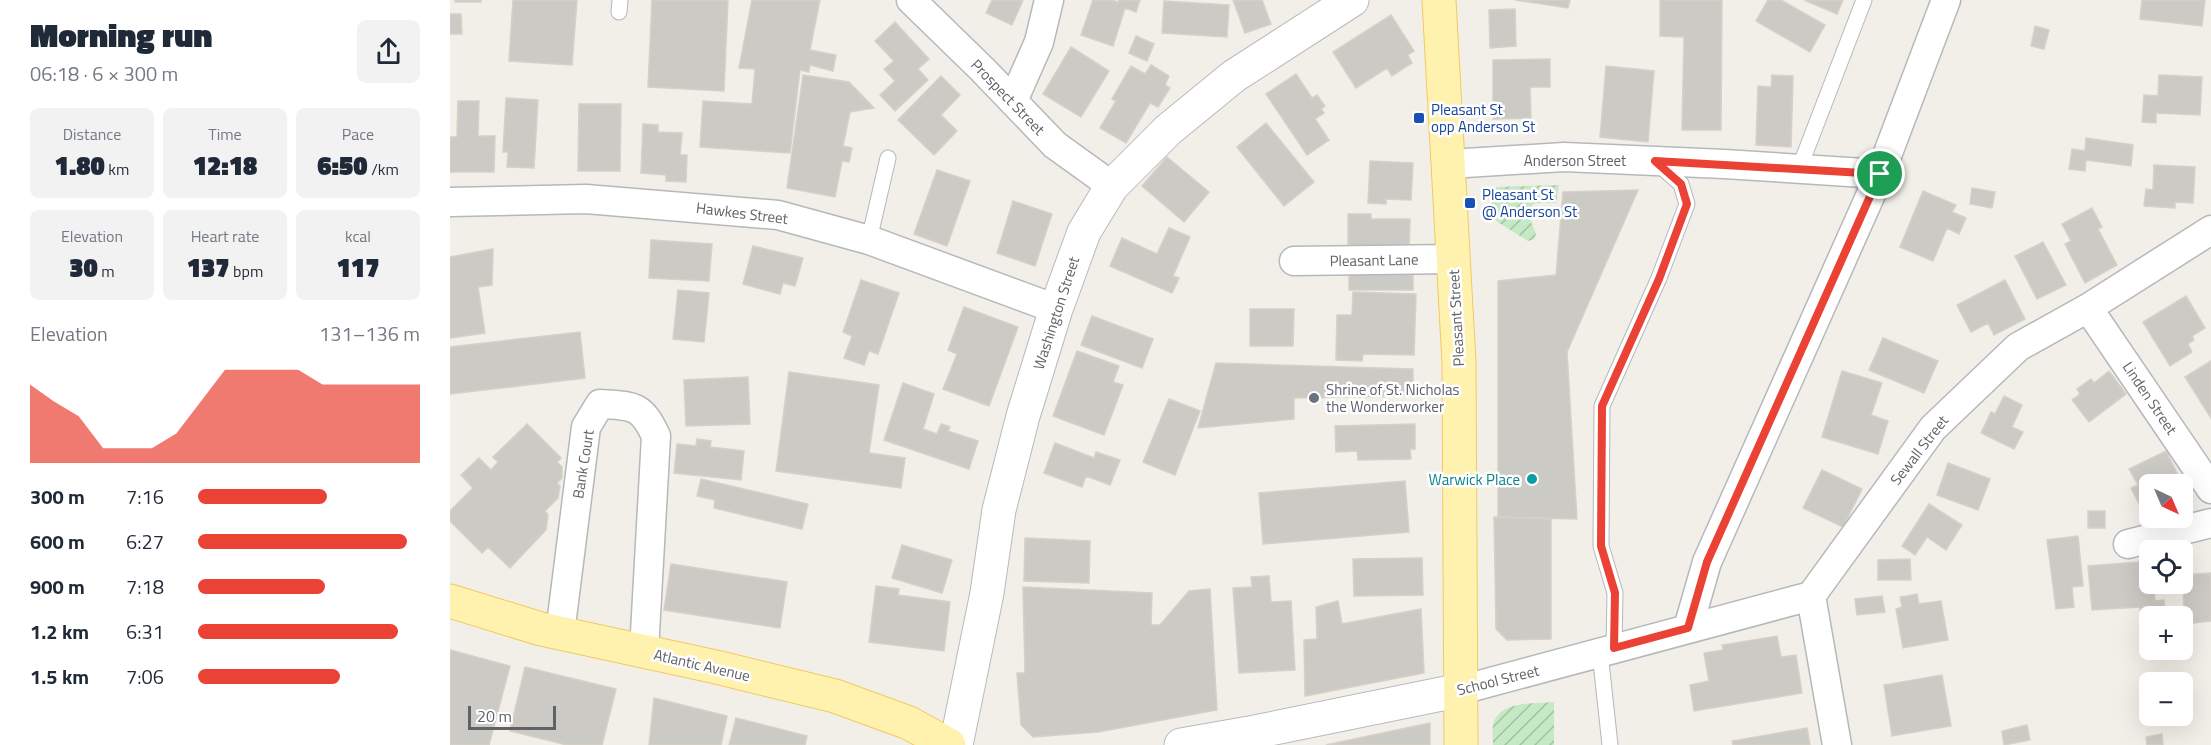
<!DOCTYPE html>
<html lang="en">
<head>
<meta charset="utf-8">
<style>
	:root { --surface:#fff; --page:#f2f2f3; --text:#1f2937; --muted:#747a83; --accent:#ea4335 }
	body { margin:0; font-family:"Titillium Web",sans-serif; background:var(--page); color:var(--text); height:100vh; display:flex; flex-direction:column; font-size:22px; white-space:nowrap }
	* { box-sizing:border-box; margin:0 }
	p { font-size:20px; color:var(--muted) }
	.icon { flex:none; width:33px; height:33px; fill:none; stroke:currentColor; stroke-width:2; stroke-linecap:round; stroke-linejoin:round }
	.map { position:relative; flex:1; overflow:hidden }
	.panel { display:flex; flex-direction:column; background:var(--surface); width:450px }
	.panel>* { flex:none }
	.needle { width:39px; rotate:136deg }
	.buttons { position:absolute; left:1689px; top:474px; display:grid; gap:12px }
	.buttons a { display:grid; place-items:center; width:54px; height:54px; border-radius:9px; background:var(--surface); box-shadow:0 6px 24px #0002; font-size:30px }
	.scale { position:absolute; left:18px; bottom:15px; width:88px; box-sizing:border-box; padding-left:6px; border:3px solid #5f6368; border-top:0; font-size:16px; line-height:21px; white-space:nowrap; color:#5f6368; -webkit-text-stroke:4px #fff; paint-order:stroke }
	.pin { position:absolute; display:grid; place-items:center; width:51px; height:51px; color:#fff; margin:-26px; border:3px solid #fff; border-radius:50%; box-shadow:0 2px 6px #0007 }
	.round { display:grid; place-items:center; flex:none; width:63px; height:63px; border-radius:9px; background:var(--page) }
	.summary { display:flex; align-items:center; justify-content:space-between; height:102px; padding:0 30px }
	h1 { font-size:33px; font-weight:800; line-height:45px }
	.metrics { display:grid; grid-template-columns:repeat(3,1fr); gap:9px; height:102px; padding:6px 30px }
	.metrics div { display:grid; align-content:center; border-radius:9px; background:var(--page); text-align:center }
	.metrics b { font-size:26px; font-weight:800 }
	.metrics small { font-size:16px; font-weight:400 }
	.metrics p { font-size:16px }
	.chart { height:168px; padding:12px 30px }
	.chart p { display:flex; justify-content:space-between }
	.chart svg { width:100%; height:108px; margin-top:6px; fill:var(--accent); opacity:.7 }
	ul { padding:0 30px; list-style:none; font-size:20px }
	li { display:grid; grid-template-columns:96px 72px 1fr; align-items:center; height:45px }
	li i { height:15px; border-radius:8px; background:var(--accent) }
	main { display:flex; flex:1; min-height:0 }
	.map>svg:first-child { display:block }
</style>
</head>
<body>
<main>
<section class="panel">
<div class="summary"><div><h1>Morning run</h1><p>06:18 · 6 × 300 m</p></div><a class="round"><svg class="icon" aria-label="share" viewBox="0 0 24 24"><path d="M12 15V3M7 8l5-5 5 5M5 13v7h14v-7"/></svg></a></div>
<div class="metrics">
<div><p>Distance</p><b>1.80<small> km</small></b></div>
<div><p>Time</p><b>12:18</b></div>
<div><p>Pace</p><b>6:50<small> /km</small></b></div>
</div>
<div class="metrics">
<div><p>Elevation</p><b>30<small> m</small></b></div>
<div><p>Heart rate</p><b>137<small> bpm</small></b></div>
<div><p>kcal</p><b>117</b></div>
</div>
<div class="chart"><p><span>Elevation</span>131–136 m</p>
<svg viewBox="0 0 160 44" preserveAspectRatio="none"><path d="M0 44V12L10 19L20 25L30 38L40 38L50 38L60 32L70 19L80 6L90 6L100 6L110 6L120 12L130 12L140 12L150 12L160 12V44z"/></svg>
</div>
<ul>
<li><b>300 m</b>7:16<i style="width:58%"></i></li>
<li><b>600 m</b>6:27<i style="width:94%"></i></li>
<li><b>900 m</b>7:18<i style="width:57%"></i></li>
<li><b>1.2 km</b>6:31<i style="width:90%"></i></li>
<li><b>1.5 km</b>7:06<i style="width:64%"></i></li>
</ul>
</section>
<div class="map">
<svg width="1761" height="745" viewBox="0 0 1761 745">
	<defs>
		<pattern id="garden-furrows" width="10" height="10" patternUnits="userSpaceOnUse" patternTransform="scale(1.5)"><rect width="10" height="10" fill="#c5e8c5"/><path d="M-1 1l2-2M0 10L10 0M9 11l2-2" fill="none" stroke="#a3c0a4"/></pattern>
	</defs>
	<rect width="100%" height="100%" fill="#f1efe8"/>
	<path fill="url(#garden-furrows)" d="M1109,185L1106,203H1086L1081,206L1079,216L1086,234L1084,239L1078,241L1046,221L1042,212V187Z
		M1104,702V745H1043C1043,739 1042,731 1043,725C1049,700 1084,704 1104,702Z"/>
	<path fill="#cccac5" stroke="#d6d1c6" stroke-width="1.5" d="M5,0H31V2H5Z
		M63,0H127L122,65L59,61Z
		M202,0H278L274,91L198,87Z
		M302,0H370L360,50L386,55L383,71L360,65L359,72L350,70L340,153L250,147L253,101L302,104L305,69L289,68Z
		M542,0H573L562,25L536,13Z
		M643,0H661L668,2L669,0H690L686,12L675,8L663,46L631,35Z
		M783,0H812L821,24L795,33Z
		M1065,0H1120L1118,8Z
		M1210,0H1272L1271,130H1232L1234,37L1210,36Z
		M1318,0H1331L1375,25L1360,52L1306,21Z
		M1354,0H1393L1387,14Z
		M1692,0H1755L1752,26L1690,19Z
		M714,1L779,5L777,37L712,33Z
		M1065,9L1066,46L1040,48L1039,10Z
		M0,14H11L12,34H0Z
		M941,15L964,51L958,55L962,63L942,76L937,68L906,88L883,52Z
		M445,22L479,59L468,69L478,80L445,111L430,95L445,81L434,69L444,61L425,41Z
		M1585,26L1599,30L1594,49L1581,46Z
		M686,36L704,44L697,61L679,53Z
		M621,47L659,71L631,117L593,94Z
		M1100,59V87H1080L1081,118L1043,119V60Z
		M701,65L719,76L715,85L720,88L708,107L700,103L676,143L650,128L666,101L662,99L681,66L695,74Z
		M1156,66L1204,71L1198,142L1150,137Z
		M846,74L862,98L867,95L875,106L871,109L874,113L865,119L879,140L857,155L816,94Z
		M353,75L399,82L424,108L400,112L393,146L402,148L399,162L392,161L385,197L337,188Z
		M1322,75L1343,76L1341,147L1306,145L1308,86L1321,87Z
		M1709,75L1752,77L1750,115L1706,113V123L1692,122L1694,95L1708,96Z
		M491,76L510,95L491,115L507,131L484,155L448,120Z
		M56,98L88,100L84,168L57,167L58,152H53Z
		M8,101H29L28,136H45L44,172H0V137H7Z
		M129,104H171L170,171H128Z
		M816,123L864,182L834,206L787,147Z
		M193,124L208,125V132L232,133L230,155H237L236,182L216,181V175L191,173Z
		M1636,138L1683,145L1681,166L1636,160L1635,171L1619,169L1622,149L1635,151Z
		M717,157L759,192L734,222L692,186Z
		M920,161L963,163L961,200L936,199V204L918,203Z
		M1704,165L1745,167L1743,203L1725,202V208L1694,206L1696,189L1703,190Z
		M487,170L520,181L497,246L464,234Z
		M1522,188L1545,192L1542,208L1520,204Z
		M1188,190L1117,352L1127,519L1048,517V281L1106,275L1113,192Z
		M1473,191L1506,205L1502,212L1516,218L1509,234L1497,228L1483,261L1450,247Z
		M563,201L602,214L585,266L547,253Z
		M1642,208L1652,227L1648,229L1667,265L1635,283L1615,244L1621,241L1612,224Z
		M898,214H921V219H960L959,251L898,250Z
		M719,228L740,237L723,276L729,278L722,293L660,266L672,238L707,254Z
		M201,240L262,244L259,281L199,278Z
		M1593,242L1616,285L1587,299L1565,256Z
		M303,246L353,258L345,286L333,283L330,294L293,284Z
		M43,249L42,285L28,287L35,333L0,338V257Z
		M963,264V290H899V272Z
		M411,280L449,293L428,354L419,351L414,365L394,358L402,336L393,332Z
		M1555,280L1575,319L1544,335L1538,323L1521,332L1507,305Z
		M228,290L259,293L254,342L223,339Z
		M903,292L966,294L964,355L913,354L912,361L886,360L887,315H902Z
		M1736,296L1755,328L1742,336L1744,340L1738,344L1742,352L1720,366L1693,322Z
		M514,307L568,327L539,406L493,389L507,354L498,350Z
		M800,309H844L843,346H800Z
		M642,316L703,339L692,368L631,345Z
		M130,332L135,378L0,394V347Z
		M1433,338L1488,361L1474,393L1419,370Z
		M627,351L669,366L663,382L673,385L654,435L603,416Z
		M1761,361V418L1735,377Z
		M766,363L963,369V396L844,398V419L748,428Z
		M1392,371L1432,383L1421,415L1438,421L1428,454L1372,437Z
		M1659,371L1676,394L1639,422L1622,400L1630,394L1627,389L1641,379L1644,383Z
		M339,372L429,385L419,453L455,458L451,488L326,471Z
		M298,377L300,424L236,426L234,380Z
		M453,383L484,394L473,429L487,434L491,424L500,427L498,431L528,441L519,469L434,440Z
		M1554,396L1572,405L1562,427L1573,432L1564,449L1531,433L1541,412L1545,414Z
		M719,399L750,411L725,475L693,462Z
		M77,424L111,458L107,462L112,467V478L107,483L110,486L108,498L95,511L98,515L96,530L60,568L38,547L32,553L0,521V511L23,488L11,475L29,458L41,470L48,462L43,457Z
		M965,424V449H960L961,459L908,460L907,451L886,452L885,426Z
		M247,439L261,441L260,447L294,451L291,480L224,473L227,444L246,446Z
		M605,443L644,458L646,452L670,460L660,485L636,476L632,487L594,473Z
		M1716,451L1738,495L1732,498V484H1700V515L1696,517L1681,488L1688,485L1679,469Z
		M1498,463L1540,479L1528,510L1487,495Z
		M1372,470L1412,489L1393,527L1353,508Z
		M251,479L358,504L352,529L264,508L265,500L247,496Z
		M955,481L959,532L813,544L809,493Z
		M1479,504L1512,525L1496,550L1477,537L1465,555L1452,546Z
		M1638,511H1655V528H1638Z
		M1044,517L1101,519V639L1057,640L1046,629Z
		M1628,536L1633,586L1622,587L1624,607L1606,609L1597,540Z
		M575,538L640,541L639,583L574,581Z
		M452,545L502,560L492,593L442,578Z
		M972,558L973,595L904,596L903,559Z
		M1460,559L1461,580H1428V560Z
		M1700,561V584H1704L1705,601L1714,600L1715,616H1700V621L1691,622L1690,607L1642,610L1638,566Z
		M221,564L337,582L330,628L214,610Z
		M1761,573V621L1735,624L1732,575Z
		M819,576L821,602L841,601L845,670L789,673L783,588L802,587L801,577Z
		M426,586L449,589L448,595L500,602L494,651L419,642Z
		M573,587L702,593L701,625H710L739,591L760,589L767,710L648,732L583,737L571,725L567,673H575Z
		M1467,594L1469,604L1491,601L1498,640L1453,648L1446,609L1452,607L1450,597Z
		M1432,596L1435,612L1407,615L1405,599Z
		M888,601L892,624L971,609L974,673L855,696L854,640L867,639L866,607Z
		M1327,636L1331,657L1346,655L1352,693L1244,711L1240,685L1259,681L1254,653L1273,650L1272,645Z
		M0,650L60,666L39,745H0Z
		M75,667L166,689L152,745H117L60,731Z
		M1492,675L1501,726L1442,736L1434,685Z
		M204,698L277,716L271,745H199Z
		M286,718L357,736L355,745H279Z
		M980,723V745H876Z
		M1577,725L1580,740L1554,745L1552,731Z
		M1357,728L1360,745H1283L1282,741Z
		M1712,734L1713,745H1697L1696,737Z"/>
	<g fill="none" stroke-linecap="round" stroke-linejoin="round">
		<g stroke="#b5b8bc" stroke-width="17">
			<path id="service" d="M169,12L170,0
				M1349,169L1414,0
				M419,240L438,158
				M1164,648L1165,593L1151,546L1152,406L1209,278L1237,204L1231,184L1207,163
				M1150,653L1160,745"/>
		</g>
		<g stroke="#b5b8bc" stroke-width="31">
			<path id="minor" d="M461,0L533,70L605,145L662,186
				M563,101L589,42L599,0
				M999,164L1114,157L1274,164L1430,174
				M0,202L136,199L328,215L419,240L606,309
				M844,261L1004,259
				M1638,308L1761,489
				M1678,544L1761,523
				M1238,628L1257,562L1430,174L1496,0
				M110,633L136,427L150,404C183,406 191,404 206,436L194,651
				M1011,690L1361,596
				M1387,745L1361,596L1483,428L1568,347L1638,308L1761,230"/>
		</g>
		<g stroke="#b6babf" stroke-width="35">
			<path id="secondary" d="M506,745L537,593L549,510L573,416L606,309L634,232L662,186L718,130L784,76L902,0
				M731,745L805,732L1011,690"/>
		</g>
		<g stroke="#f2c960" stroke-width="35">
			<path id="primary" d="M989,0L1009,363L1011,745
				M0,601L91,629L266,667L385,696L459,723L499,745"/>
		</g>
		<use href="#service" stroke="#fff" stroke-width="15"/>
		<use href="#minor" stroke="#fff" stroke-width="28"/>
		<use href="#secondary" stroke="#fff" stroke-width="33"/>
		<use href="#primary" stroke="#fff2af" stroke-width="33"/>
	</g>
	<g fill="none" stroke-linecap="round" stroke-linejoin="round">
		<g stroke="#fff" stroke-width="12">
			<path id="route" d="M1205,161L1430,174L1257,562L1238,628L1164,648L1165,593L1151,546L1152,406L1209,279L1237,204L1231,184Z"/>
		</g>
		<use href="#route" stroke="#ea4335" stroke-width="8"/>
	</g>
	<g fill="#1a4fb4" stroke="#fff" stroke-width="2">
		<rect x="963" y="112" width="12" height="12" rx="3"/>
		<rect x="1014" y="197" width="12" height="12" rx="3"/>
	</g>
	<circle fill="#6b7280" stroke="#fff" stroke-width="2" cx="864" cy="398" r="6"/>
	<circle fill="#0f9aa8" stroke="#fff" stroke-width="2" cx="1082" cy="479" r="6"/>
	<g text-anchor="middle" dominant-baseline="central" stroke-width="5" stroke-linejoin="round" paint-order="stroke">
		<g font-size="15" fill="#5f6368" stroke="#fff">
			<text transform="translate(558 97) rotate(46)">Prospect Street</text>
			<text x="1125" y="160">Anderson Street</text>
			<text transform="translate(292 213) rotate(7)">Hawkes Street</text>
			<text transform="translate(924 260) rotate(-1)">Pleasant Lane</text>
			<text transform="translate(606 313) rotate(-72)">Washington Street</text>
			<text transform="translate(1006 318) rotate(-93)">Pleasant Street</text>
			<text transform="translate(1700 398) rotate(56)">Linden Street</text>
			<text transform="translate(1469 450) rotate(-52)">Sewall Street</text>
			<text transform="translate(133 464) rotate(-81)">Bank Court</text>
			<text transform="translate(252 665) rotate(13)">Atlantic Avenue</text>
			<text transform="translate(1048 680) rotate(-14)">School Street</text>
		</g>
		<g font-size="15" fill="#164399" stroke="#fff" text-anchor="start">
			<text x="981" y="109">Pleasant St<tspan x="981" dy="17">opp Anderson St</tspan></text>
			<text x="1032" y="194">Pleasant St<tspan x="1032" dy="17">@ Anderson St</tspan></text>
		</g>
		<g font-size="15" fill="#5b616d" stroke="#fff" text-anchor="start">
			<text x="876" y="389">Shrine of St. Nicholas<tspan x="876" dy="17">the Wonderworker</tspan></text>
		</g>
		<g font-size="15" fill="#0d838f" stroke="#fff" text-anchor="end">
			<text x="1070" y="479">Warwick Place</text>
		</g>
	</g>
</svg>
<div class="buttons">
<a><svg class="needle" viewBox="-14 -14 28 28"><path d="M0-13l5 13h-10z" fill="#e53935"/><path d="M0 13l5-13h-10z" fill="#747a83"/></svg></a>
<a><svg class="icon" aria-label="locate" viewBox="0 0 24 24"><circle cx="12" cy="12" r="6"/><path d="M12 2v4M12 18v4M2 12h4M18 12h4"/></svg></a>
<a>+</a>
<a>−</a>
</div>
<div class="scale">20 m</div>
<div class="pin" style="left:1430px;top:174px;background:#1e9e55"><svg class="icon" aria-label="arrive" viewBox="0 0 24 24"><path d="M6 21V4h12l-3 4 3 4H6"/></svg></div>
</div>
</main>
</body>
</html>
